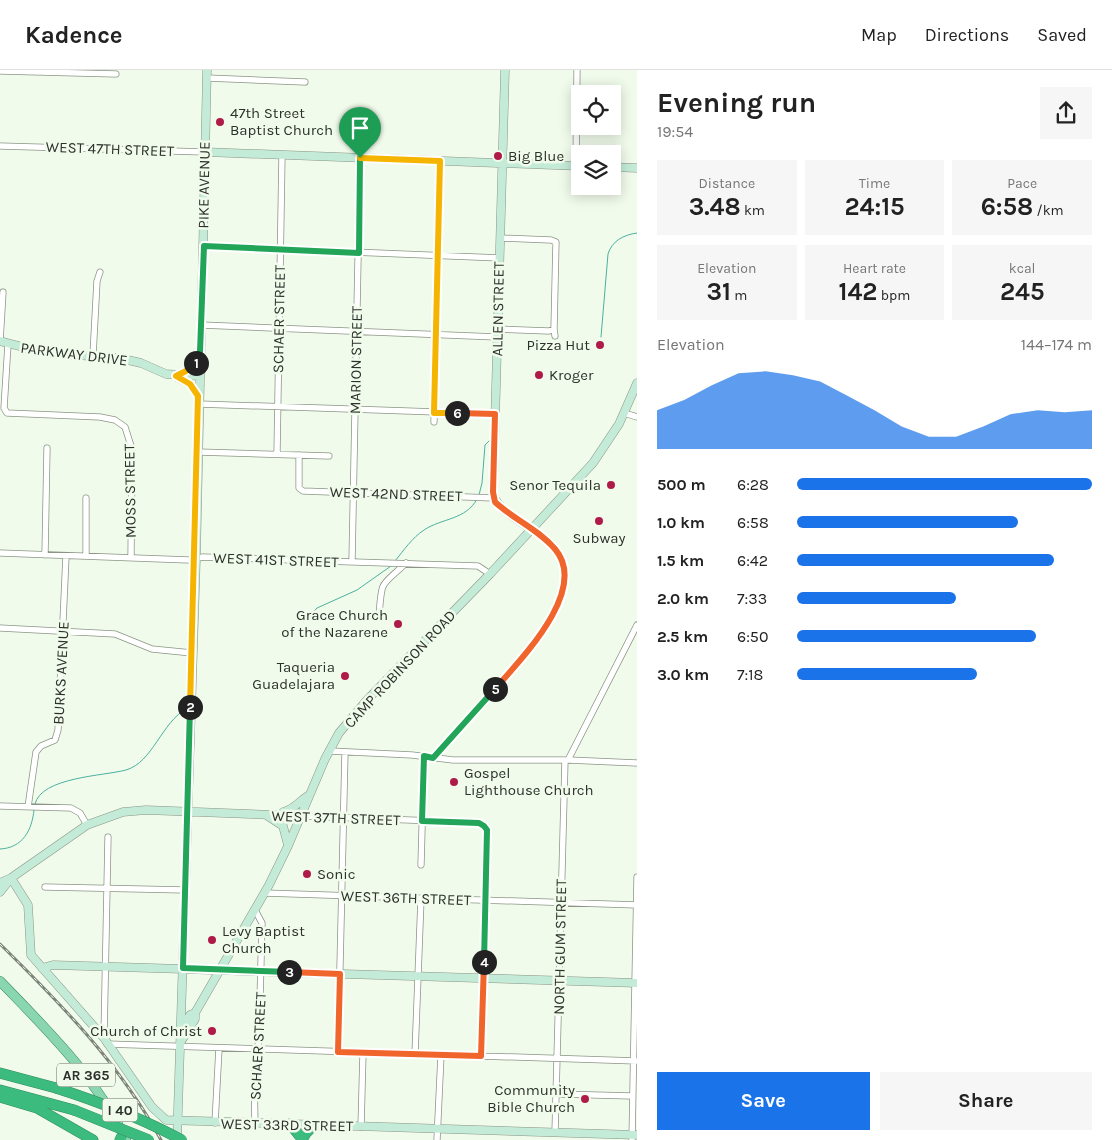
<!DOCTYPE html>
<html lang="en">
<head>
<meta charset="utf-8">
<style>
	:root { --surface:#fff; --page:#f6f6f6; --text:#222; --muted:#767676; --line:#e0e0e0; --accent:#1a73e8 }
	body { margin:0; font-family:Karla,sans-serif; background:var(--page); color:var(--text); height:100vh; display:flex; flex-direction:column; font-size:19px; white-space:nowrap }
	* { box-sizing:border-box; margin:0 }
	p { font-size:16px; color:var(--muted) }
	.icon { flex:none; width:28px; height:28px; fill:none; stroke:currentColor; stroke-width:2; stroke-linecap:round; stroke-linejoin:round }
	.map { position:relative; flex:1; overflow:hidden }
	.panel { display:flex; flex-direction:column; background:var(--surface); width:475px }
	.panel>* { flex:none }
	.tools { position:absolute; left:571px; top:15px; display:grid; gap:10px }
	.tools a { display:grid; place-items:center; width:50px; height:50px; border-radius:0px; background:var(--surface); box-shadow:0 2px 12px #0003; font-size:25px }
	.pin { position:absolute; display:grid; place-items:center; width:42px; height:42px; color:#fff; margin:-51px -21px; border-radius:50% 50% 50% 0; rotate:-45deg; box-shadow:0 0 5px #0007 }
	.pin .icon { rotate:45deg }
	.km { position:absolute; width:25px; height:25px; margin:-12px; border-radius:50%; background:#222; color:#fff; font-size:14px; line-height:25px; text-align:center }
	.round { display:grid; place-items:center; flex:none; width:52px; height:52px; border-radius:0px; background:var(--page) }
	.overview { display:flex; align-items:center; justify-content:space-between; height:85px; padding:0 20px }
	h1 { font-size:28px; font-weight:700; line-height:38px }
	.metrics { display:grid; grid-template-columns:repeat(3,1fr); gap:8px; height:85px; padding:5px 20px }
	.metrics div { display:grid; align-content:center; border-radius:0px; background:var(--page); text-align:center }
	.metrics b { font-size:25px; font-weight:700 }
	.metrics small { font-size:14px; font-weight:400 }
	.metrics p { font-size:14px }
	.chart { height:140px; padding:10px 20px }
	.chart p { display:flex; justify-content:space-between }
	.chart svg { width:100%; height:90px; margin-top:5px; fill:var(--accent); opacity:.7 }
	.cta { display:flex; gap:10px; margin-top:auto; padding:10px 20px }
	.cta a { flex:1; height:58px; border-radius:0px; background:var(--accent); color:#fff; font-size:20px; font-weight:700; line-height:58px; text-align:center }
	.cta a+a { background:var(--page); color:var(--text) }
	ul { padding:0 20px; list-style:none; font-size:16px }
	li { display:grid; grid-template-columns:80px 60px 1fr; align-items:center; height:38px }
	li i { height:12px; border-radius:6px; background:var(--accent) }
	header { display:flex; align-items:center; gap:30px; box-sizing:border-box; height:70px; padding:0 25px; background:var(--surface); border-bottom:1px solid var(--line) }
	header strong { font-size:24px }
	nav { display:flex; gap:28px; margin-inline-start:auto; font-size:18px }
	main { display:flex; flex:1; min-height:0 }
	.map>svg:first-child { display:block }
</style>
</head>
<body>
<header>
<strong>Kadence</strong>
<nav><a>Map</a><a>Directions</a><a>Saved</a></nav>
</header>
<main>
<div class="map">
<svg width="637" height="1070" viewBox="0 0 637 1070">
	<rect width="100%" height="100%" fill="#f1fbeb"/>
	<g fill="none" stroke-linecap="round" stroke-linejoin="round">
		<path stroke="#4bb0a1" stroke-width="1" d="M601,267L608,184C612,171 623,165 637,163
			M479,425L482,413L485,375L490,370
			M395,491C404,480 412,468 424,460C442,448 466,450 477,429
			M304,552L317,538L357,520L391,496
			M35,734C41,707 104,706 126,700C153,692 161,653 187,638
			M0,779C23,778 32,760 34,740"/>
		<g stroke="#8b9485" stroke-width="7">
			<path id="street" d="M0,1L116,4
				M207,8L305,12
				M0,76L205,82
				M576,96L577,0
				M500,168L551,170L556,172L554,259L555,266
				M203,176L500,188
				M201,255L497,267
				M498,259L549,261L554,259
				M0,271L3,222
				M8,274L4,338L7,343L100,347L115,350L125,357L132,379L131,488
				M93,285L97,211L100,202
				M199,334L495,344
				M624,343L637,347
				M434,352L440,91
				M198,382L329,386
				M277,384L282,85
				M299,385V418L303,421L494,428
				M86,428V486
				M0,483L189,490L203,487L478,496L490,504
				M45,485L47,378
				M352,492L360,88
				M379,546C382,508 380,518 406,493
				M0,558L115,564L152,579L192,583
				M330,681L412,685L453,690H568L637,693
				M433,688L532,577C549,556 573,514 560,487C555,475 542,467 532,460
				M568,690L637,555
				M0,736L71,738L80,743L87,755
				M28,737L36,682L41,676L55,670L58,660L66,486
				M301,746L463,752L482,754L486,757L481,986
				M421,795L424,686
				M45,817L185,820
				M264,823L637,835
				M255,840L262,853L259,968L254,1006L255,1054
				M104,968L108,767
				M107,974L637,991
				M338,982L345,682
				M415,984L421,829
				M557,1024L632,1026
				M215,1053L219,978
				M361,1057L363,983
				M555,1063L565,690
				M437,1070L441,985
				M632,1070L637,807"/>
		</g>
		<g stroke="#8b9485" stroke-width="9">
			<path id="secondary" d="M505,0L493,422C495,439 519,449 532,460
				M205,82L580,96
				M612,97L637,98
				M0,271L46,283L119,288L141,293L166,304L199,306
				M178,305L193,297L198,287
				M177,307L190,314L198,325
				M283,742C295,739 298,732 309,725
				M266,745L283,756L288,775
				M11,808L28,835L31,885L104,968L152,1037L166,1050L637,1065
				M0,813L11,808L87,755L123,742L146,740L301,746
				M0,822L11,808
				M42,898L53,895L637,913
				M182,958L190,945L195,943L269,815L288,776L325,689L339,663L367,630L490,504L593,393L619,354L637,313
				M180,973L195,949V943
				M177,1070L196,489L207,0"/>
		</g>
		<g stroke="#368b60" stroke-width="10">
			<path id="primary" d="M0,911C48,961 96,1007 126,1070"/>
		</g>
		<g stroke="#368b60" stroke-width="11">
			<path id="highway" d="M0,1003L56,1018
				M0,1020L74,1040
				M0,1027L37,1038L93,1070
				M290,1054L303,1070
				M120,1070L123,1064
				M302,1070L306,1063L314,1055"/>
		</g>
		<use href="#street" stroke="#fff" stroke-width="5.5"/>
		<use href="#secondary" stroke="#c4ebd8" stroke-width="8"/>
		<use href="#primary" stroke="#89d6b1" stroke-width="9"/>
		<use href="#highway" stroke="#3bbb7d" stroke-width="10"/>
		<g stroke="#7c8278" stroke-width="3">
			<path id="rail" d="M0,874C61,934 120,994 161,1070"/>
		</g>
		<use href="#rail" stroke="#f1fbeb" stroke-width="1" stroke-dasharray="4" stroke-linecap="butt"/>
		<g stroke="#368b60" stroke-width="11" stroke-linecap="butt">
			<path id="highway-bridge" d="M56,1018C100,1032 141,1048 182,1070
				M74,1040L149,1070"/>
		</g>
		<use href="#highway-bridge" stroke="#3bbb7d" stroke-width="10"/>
	</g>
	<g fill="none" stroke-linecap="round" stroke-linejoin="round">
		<g stroke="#fff" stroke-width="10">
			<path id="split-1" d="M196,293L200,282L204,176L359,183L360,88"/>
		</g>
		<g stroke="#fff" stroke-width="10">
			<path id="split-2" d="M190,637L198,326L190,314L176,306L186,301L196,293"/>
		</g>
		<g stroke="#fff" stroke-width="10">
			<path id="split-3" d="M190,637L183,898L289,902"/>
		</g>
		<g stroke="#fff" stroke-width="10">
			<path id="split-4" d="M289,902L340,904L338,982L481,986L484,892"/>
		</g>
		<g stroke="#fff" stroke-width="10">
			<path id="split-5" d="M484,892L487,760L484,756L479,753L422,751L424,686L433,688L495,619"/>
		</g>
		<g stroke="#fff" stroke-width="10">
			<path id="split-6" d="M457,343L495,344L493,422L495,432C513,449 538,459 555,479C590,520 520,590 495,619"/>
		</g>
		<g stroke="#fff" stroke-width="10">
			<path id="split-7" d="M360,88L440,91L434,343H457"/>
		</g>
		<use href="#split-1" stroke="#22a559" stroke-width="6"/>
		<use href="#split-2" stroke="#f5b400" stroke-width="6"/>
		<use href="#split-3" stroke="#22a559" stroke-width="6"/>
		<use href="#split-4" stroke="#f0652b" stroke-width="6"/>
		<use href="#split-5" stroke="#22a559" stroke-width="6"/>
		<use href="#split-6" stroke="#f0652b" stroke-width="6"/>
		<use href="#split-7" stroke="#f5b400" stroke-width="6"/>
	</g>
	<g fill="#ae1b48" stroke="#f1fbeb" stroke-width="2">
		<circle cx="220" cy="52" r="5"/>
		<circle cx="498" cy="86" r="5"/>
		<circle cx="600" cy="275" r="5"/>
		<circle cx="539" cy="305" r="5"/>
		<circle cx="611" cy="415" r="5"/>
		<circle cx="599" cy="451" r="5"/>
		<circle cx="398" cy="554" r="5"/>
		<circle cx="345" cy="606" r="5"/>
		<circle cx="454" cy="712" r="5"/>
		<circle cx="307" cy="804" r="5"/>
		<circle cx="212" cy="870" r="5"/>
		<circle cx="212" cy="961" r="5"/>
		<circle cx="585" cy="1029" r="5"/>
	</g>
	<g text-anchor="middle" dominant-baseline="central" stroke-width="5" stroke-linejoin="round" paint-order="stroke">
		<g fill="#f1fbeb" stroke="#686e65" stroke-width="1">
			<rect x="57" y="993.5" width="58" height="23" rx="4"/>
			<rect x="102.5" y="1028.5" width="35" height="23" rx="4"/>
		</g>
		<g font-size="14" font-weight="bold" fill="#2d312b">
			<text x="86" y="1005">AR 365</text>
			<text x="120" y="1040">I 40</text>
		</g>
		<g font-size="15" fill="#2d312b" stroke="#f1fbeb" text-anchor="start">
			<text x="230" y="43">47th Street<tspan x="230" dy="17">Baptist Church</tspan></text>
			<text x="508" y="86">Big Blue</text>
			<text x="590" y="275" text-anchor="end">Pizza Hut</text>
			<text x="549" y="305">Kroger</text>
			<text x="601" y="415" text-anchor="end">Senor Tequila</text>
			<text x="599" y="468" text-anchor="middle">Subway</text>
			<text x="388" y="545" text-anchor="end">Grace Church<tspan x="388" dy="17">of the Nazarene</tspan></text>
			<text x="335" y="597" text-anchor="end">Taqueria<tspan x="335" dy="17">Guadelajara</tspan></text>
			<text x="464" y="703">Gospel<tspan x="464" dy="17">Lighthouse Church</tspan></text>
			<text x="317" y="804">Sonic</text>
			<text x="222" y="861">Levy Baptist<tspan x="222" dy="17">Church</tspan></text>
			<text x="202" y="961" text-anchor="end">Church of Christ</text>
			<text x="575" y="1020" text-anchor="end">Community<tspan x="575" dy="17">Bible Church</tspan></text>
		</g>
		<g font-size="15" fill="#2d312b" stroke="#f1fbeb">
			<text transform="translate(110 79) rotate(2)">WEST 47TH STREET</text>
			<text transform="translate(204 115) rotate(-89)">PIKE AVENUE</text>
			<text transform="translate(498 239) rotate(-89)">ALLEN STREET</text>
			<text transform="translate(279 249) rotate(-89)">SCHAER STREET</text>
			<text transform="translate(74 284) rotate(7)">PARKWAY DRIVE</text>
			<text transform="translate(356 290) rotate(-89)">MARION STREET</text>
			<text transform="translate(130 421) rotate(-91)">MOSS STREET</text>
			<text transform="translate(396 424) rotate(2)">WEST 42ND STREET</text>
			<text transform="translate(276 490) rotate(2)">WEST 41ST STREET</text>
			<text transform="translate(400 599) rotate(-47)">CAMP ROBINSON ROAD</text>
			<text transform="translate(61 603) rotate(-87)">BURKS AVENUE</text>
			<text transform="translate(336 748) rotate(2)">WEST 37TH STREET</text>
			<text transform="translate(406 828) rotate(2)">WEST 36TH STREET</text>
			<text transform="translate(560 877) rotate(-89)">NORTH GUM STREET</text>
			<text transform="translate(258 976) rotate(-87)">SCHAER STREET</text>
			<text transform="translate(287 1055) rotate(1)">WEST 33RD STREET</text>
		</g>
	</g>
</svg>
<div class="tools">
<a><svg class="icon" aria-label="locate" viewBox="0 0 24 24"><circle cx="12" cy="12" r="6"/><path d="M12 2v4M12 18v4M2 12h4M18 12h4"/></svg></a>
<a><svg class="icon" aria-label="layers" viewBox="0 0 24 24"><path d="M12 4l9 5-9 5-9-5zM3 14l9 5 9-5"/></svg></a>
</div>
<div class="pin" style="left:360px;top:88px;background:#1e9e55"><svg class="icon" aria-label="arrive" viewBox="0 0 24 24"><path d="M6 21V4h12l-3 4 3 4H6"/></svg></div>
<b class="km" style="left:196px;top:293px">1</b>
<b class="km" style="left:190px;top:637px">2</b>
<b class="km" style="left:289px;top:902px">3</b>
<b class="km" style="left:484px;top:892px">4</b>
<b class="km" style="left:495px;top:619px">5</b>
<b class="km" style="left:457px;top:343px">6</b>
</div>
<section class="panel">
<div class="overview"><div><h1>Evening run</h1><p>19:54</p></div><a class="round"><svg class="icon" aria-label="share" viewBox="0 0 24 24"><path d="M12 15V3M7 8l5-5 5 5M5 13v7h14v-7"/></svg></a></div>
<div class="metrics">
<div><p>Distance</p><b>3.48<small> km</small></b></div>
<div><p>Time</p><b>24:15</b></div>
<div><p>Pace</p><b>6:58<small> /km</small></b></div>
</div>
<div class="metrics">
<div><p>Elevation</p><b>31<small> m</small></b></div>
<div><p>Heart rate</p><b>142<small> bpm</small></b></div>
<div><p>kcal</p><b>245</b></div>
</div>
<div class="chart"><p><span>Elevation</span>144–174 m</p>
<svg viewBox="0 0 160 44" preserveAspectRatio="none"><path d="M0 44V25L10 20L20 13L30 7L40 6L50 8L60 11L70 18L80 25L90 33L100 38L110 38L120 33L130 27L140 25L150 26L160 25V44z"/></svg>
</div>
<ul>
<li><b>500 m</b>6:28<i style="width:100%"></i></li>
<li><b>1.0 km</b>6:58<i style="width:75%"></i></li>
<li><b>1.5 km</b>6:42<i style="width:87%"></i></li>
<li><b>2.0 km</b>7:33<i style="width:54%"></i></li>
<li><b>2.5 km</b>6:50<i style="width:81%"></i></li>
<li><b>3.0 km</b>7:18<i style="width:61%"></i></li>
</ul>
<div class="cta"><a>Save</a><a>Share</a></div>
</section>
</main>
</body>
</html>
